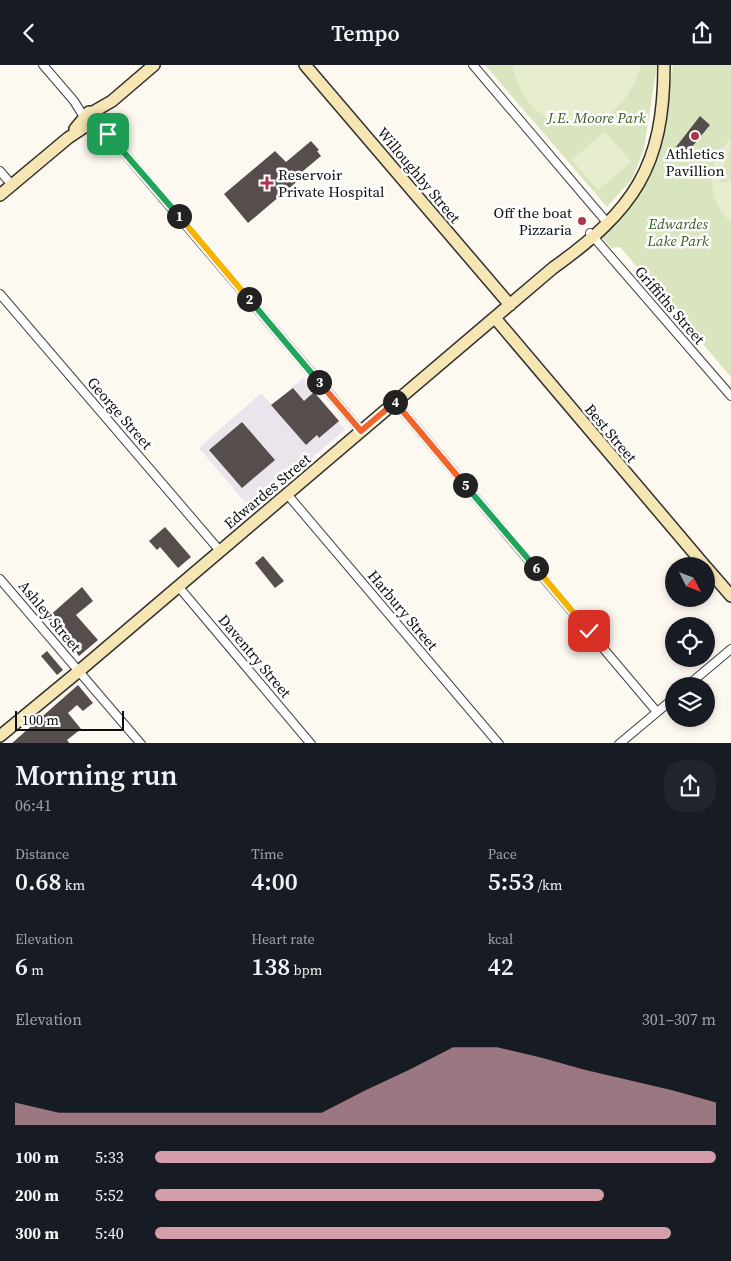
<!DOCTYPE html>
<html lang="en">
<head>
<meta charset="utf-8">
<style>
	:root { --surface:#171b24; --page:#20242c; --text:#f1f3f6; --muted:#9ea1a6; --accent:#d49eaa }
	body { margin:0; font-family:"Source Serif 4",serif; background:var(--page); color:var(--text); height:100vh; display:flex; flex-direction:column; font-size:19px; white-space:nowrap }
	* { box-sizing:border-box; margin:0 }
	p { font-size:16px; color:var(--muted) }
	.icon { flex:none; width:28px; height:28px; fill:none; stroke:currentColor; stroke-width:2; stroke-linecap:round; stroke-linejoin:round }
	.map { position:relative; height:678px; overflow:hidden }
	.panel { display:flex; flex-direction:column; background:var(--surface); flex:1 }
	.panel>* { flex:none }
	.needle { width:32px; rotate:132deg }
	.tools { position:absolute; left:665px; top:492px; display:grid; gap:10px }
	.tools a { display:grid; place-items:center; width:50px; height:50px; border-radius:50%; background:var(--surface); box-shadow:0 2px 8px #0003; font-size:25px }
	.scale { position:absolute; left:15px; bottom:12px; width:109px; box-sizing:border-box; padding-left:5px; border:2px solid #0e0e0e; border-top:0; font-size:14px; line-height:18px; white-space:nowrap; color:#0e0e0e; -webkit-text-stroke:4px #fff; paint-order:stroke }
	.pin { position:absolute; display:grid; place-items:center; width:42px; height:42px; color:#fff; margin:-21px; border-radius:10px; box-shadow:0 2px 8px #0006 }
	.km { position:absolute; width:25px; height:25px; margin:-12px; border-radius:50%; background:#222; color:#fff; font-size:14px; line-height:25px; text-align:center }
	.round { display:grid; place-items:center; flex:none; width:52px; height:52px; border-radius:20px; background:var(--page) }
	.headline { display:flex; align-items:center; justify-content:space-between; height:85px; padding:0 15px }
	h1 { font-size:28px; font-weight:600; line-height:38px }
	.stats { display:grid; grid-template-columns:repeat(3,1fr); gap:8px; height:85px; padding:5px 15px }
	.stats div { display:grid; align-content:center }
	.stats b { font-size:25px; font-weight:600 }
	.stats small { font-size:14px; font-weight:400 }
	.stats p { font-size:14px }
	.chart { height:140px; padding:10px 15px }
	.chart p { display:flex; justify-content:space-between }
	.chart svg { width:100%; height:90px; margin-top:5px; fill:var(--accent); opacity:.7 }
	ul { padding:0 15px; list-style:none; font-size:16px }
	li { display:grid; grid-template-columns:80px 60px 1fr; align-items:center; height:38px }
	li i { height:12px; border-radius:6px; background:var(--accent) }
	header { display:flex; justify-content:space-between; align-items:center; height:65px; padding:0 15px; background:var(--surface); font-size:22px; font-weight:600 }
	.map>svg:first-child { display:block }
</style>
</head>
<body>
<header><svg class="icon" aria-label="back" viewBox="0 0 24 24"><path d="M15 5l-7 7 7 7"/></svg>Tempo<svg class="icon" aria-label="share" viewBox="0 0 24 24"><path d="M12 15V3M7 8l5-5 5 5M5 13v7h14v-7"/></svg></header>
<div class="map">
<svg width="731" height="679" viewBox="0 0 731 679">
	<rect width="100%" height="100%" fill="#fdf9f1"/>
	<path fill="#eae4ec" d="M303,313L345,365L251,444L199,383L261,328L272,340Z"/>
	<path fill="#d8e5be" d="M485,0H657L644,84L632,114L607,142Z
		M673,0H731V312L620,182L611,183L601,171L641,125L658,88Z"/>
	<path fill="#e7edcf" d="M512,0H641C619,79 532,84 512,0Z
		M605,66L631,97L598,125L572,95Z
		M731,74C731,90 720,101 720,118L731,115V157C706,135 705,96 731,74Z"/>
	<path fill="#564e4c" d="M700,51L710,60L682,94L676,89L680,85L676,82Z
		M311,76L319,85L317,86L321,91L297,111L300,114L248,158L224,129L275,86L286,97Z
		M293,323L304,336L314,327L339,356L319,373L317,370L306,380L271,340Z
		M242,357L275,395L242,423L209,385Z
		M165,462L191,492L178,503L160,482L157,485L149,476Z
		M263,491L284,516L275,523L255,498Z
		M82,522L93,536L76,550L98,575L79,591L47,553Z
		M47,586L63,605L57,610L41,591Z
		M78,620L93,638L83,646L77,640L68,648L81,664L67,675L70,679H11Z"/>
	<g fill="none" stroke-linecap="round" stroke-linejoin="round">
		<g stroke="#414141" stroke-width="10">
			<path id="street" d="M43,0L74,36L84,52
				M473,0L604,154
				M98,55L121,84L361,366
				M0,106L12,120
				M590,168L731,331
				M0,229L220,486
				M395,337L657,647
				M287,429L499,679
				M0,514L141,679
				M178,521L311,679
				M687,621L731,584
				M619,679L674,633"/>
		</g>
		<g stroke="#303030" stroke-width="14">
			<path id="secondary" d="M305,0L510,240
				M93,47L112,36L154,0
				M75,64L89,47L96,49L98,54L94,59H89L84,55
				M0,130L68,73L89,59
				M495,253L705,501
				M706,502L731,531
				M0,671L79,606L553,203C634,145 664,102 664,0"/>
		</g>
		<use href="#street" stroke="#fff" stroke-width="8"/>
		<use href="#secondary" stroke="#f6e6b3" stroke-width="11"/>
	</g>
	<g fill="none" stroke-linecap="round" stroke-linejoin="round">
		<g stroke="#fff" stroke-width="10">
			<path id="split-1" d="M108,69L179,151"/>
		</g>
		<g stroke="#fff" stroke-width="10">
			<path id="split-2" d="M179,151L249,234"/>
		</g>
		<g stroke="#fff" stroke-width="10">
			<path id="split-3" d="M249,234L319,317"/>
		</g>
		<g stroke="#fff" stroke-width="10">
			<path id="split-4" d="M319,317L361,366L395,337"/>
		</g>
		<g stroke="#fff" stroke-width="10">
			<path id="split-5" d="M395,337L465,420"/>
		</g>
		<g stroke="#fff" stroke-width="10">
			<path id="split-6" d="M465,420L536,503"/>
		</g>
		<g stroke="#fff" stroke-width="10">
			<path id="split-7" d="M536,503L589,566"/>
		</g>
		<use href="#split-1" stroke="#22a559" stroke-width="6"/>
		<use href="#split-2" stroke="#f5b400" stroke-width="6"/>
		<use href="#split-3" stroke="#22a559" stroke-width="6"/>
		<use href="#split-4" stroke="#f0652b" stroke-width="6"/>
		<use href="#split-5" stroke="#f0652b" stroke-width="6"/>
		<use href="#split-6" stroke="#22a559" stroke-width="6"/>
		<use href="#split-7" stroke="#f5b400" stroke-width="6"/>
	</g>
	<g fill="#b0354c" stroke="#fff" stroke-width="2">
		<circle cx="695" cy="71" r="5"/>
		<path d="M264.5 110.5h5v5h5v5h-5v5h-5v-5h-5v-5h5z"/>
		<circle cx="582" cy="156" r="5"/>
	</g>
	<g text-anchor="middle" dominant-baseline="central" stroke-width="5" stroke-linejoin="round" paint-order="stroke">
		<g font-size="15" font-style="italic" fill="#396025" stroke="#fff">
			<text x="597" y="52">J.E. Moore Park</text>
			<text x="678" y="158">Edwardes<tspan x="678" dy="17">Lake Park</tspan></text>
		</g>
		<g font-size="15" fill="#0e0e0e" stroke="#fff">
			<text x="695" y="88">Athletics<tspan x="695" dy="17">Pavillion</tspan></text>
			<text x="278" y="109" text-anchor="start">Reservoir<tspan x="278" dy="17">Private Hospital</tspan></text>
			<text x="572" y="147" text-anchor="end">Off the boat<tspan x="572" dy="17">Pizzaria</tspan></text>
		</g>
		<g font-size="15" fill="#0e0e0e" stroke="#fff">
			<text transform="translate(419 110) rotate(50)">Willoughby Street</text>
			<text transform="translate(670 240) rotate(49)">Griffiths Street</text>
			<text transform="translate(120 348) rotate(49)">George Street</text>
			<text transform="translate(611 368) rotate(50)">Best Street</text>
			<text transform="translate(267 426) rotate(-40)">Edwardes Street</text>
			<text transform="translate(403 545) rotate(50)">Harbury Street</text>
			<text transform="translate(50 551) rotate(50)">Ashley Street</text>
			<text transform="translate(255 591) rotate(50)">Daventry Street</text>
		</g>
	</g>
</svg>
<div class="tools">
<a><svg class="needle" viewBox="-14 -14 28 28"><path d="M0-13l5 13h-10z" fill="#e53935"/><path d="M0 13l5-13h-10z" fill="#9ea1a6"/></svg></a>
<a><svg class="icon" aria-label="locate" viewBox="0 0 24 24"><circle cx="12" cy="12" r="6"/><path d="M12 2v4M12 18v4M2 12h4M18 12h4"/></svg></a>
<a><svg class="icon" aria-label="layers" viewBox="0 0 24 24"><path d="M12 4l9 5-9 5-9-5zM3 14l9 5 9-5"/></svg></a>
</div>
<div class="scale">100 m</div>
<div class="pin" style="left:108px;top:69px;background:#1e9e55"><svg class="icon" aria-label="arrive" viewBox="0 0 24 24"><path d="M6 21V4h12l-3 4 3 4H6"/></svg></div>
<div class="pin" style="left:589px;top:566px;background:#d93025"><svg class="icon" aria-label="check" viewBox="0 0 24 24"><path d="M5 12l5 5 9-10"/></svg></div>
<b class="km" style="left:179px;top:151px">1</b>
<b class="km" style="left:249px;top:234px">2</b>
<b class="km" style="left:319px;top:317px">3</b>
<b class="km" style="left:395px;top:337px">4</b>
<b class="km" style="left:465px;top:420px">5</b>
<b class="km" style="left:536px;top:503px">6</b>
</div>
<section class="panel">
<div class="headline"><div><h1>Morning run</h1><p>06:41</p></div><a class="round"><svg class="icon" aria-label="share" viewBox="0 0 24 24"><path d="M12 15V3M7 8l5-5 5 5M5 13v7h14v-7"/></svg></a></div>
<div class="stats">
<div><p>Distance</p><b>0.68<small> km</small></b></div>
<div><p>Time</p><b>4:00</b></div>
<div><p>Pace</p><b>5:53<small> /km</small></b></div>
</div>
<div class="stats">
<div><p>Elevation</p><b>6<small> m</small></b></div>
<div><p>Heart rate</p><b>138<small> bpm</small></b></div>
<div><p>kcal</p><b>42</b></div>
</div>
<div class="chart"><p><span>Elevation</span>301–307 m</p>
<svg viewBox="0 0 160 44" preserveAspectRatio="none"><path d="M0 44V33L10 38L20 38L30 38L40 38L50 38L60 38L70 38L80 27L90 17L100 6L110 6L120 11L130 17L140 22L150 27L160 33V44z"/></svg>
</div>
<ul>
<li><b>100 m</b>5:33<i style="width:100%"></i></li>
<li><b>200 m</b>5:52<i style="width:80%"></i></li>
<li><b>300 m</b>5:40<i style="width:92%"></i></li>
</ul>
</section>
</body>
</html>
